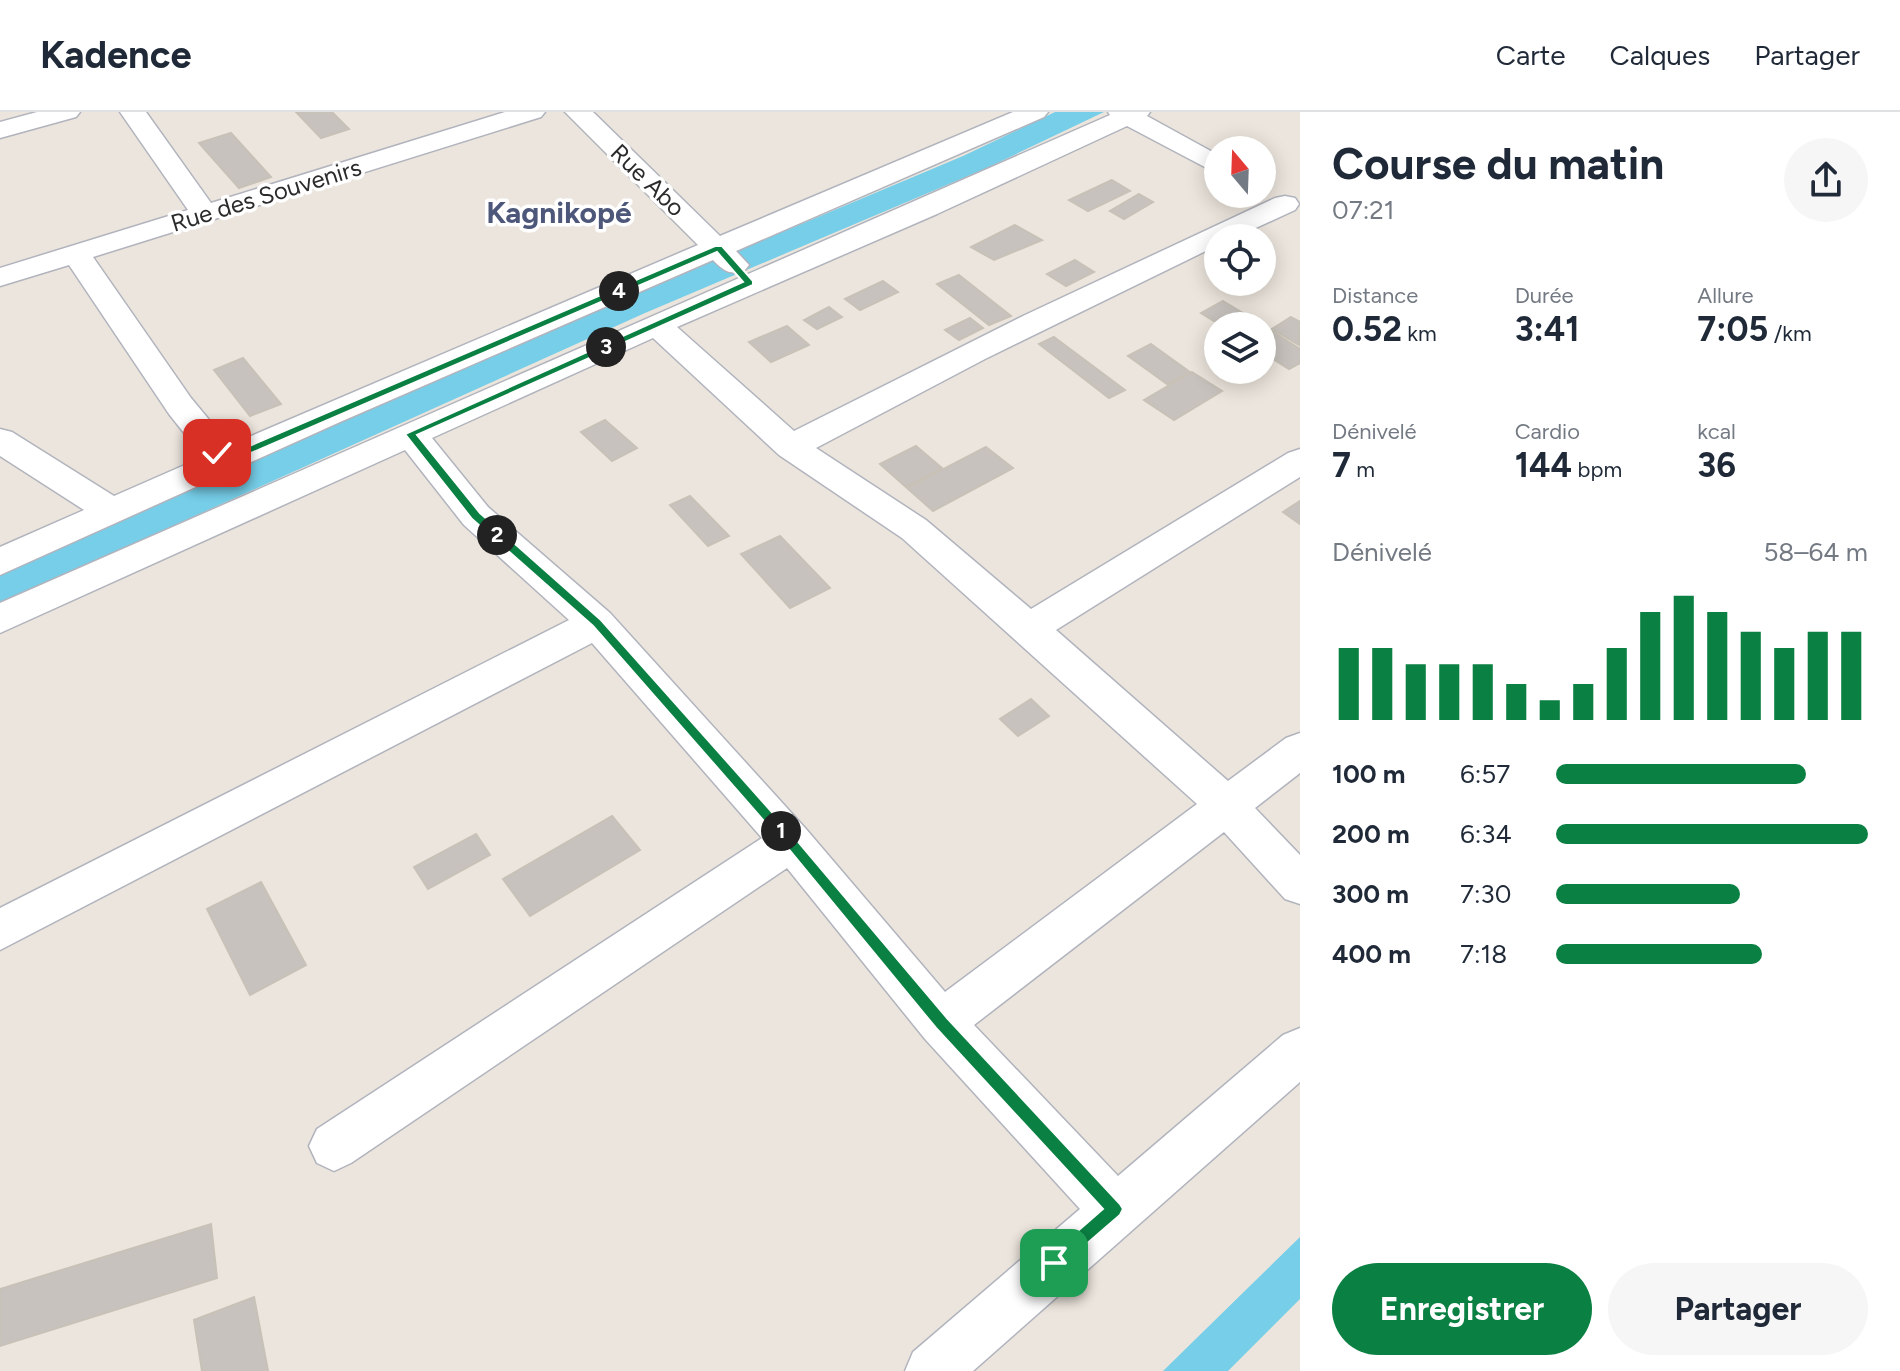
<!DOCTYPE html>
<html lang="fr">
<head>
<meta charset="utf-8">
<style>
	:root { --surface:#fff; --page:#f6f6f7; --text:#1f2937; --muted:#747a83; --line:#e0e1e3; --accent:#0b8043 }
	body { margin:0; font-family:Figtree,sans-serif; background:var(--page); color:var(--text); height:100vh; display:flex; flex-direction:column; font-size:30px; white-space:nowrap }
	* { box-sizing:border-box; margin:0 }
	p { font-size:26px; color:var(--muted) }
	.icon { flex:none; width:44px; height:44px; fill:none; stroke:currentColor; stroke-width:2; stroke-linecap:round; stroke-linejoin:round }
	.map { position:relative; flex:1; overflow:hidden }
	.details { display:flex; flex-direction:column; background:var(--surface); width:600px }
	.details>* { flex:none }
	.needle { width:52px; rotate:341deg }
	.controls { position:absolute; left:1204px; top:24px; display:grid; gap:16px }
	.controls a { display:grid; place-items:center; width:72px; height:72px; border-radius:50%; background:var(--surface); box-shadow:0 4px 20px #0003; font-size:40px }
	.pin { position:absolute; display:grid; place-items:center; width:68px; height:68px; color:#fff; margin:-34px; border-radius:16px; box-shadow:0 4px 12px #0006 }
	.km { position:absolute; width:40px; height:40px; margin:-20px; border-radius:50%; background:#222; color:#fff; font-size:22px; line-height:40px; text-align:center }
	.round { display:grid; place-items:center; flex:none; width:84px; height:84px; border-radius:42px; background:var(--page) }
	.summary { display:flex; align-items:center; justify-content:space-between; height:136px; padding:0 32px }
	h1 { font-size:44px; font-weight:700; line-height:60px }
	.stats { display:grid; grid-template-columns:repeat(3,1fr); gap:12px; height:136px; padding:8px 32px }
	.stats div { display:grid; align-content:center }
	.stats b { font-size:34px; font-weight:700 }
	.stats small { font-size:22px; font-weight:400 }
	.stats p { font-size:22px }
	.chart { height:224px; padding:16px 32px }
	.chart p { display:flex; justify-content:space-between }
	.chart svg { width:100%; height:144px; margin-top:8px; stroke:var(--accent); stroke-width:6 }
	.button { display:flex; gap:16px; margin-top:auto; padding:16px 32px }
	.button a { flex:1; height:92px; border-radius:48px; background:var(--accent); color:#fff; font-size:32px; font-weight:700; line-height:92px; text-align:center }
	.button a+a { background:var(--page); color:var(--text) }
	ul { padding:0 32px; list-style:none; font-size:26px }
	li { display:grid; grid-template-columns:128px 96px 1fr; align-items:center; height:60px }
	li i { height:20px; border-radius:10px; background:var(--accent) }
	header { display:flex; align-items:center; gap:48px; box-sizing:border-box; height:112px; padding:0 40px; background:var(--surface); border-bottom:2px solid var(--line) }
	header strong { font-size:38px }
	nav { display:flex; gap:44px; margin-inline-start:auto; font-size:28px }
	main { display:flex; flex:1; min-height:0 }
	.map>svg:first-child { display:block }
</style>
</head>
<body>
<header>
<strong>Kadence</strong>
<nav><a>Carte</a><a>Calques</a><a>Partager</a></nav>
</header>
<main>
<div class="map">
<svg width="1300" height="1259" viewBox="0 0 1300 1259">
	<rect width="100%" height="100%" fill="#ece5dd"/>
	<path fill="#76cee8" d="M1055,0H1104L987,56L645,201L0,492V459L459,256L963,44Z
		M1300,1125V1187L1228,1259H1163Z"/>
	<path fill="#c7c2bd" stroke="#c7c1b7" stroke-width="2" d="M296,0H332L349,17L321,26Z
		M231,21L271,65L239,76L199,31Z
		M1112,68L1130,79L1088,99L1069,88Z
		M1139,82L1153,90L1124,107L1110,99Z
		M1015,113L1042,128L994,148L971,135Z
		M1075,148L1094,160L1066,174L1047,162Z
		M959,163L1011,204L989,213L937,172Z
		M883,169L898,180L860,198L845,187Z
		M1223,189L1266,215L1222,214L1201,201Z
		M829,195L842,205L817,217L804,208Z
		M1291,205L1300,210L1299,233L1272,217Z
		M970,206L983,216L959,228L945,218Z
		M787,214L809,233L771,250L749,230Z
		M1270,218L1300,237V251L1289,257L1262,240V222Z
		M1054,225L1125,278L1109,286L1039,232Z
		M1151,232L1190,260L1167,272L1128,244Z
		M243,246L281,292L250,304L214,258Z
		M1192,260L1222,279L1174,308L1144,288Z
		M605,308L637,336L612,349L581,320Z
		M916,334L942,356L906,375L880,352Z
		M986,335L1013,356L933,399L907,376Z
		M690,384L729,424L708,434L670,393Z
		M1300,389V412L1283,400Z
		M780,424L830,476L790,496L741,442Z
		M1031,587L1049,604L1018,624L1000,607Z
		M612,704L640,738L530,804L503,767Z
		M476,722L490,743L428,777L414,755Z
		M261,770L306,853L250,883L207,797Z
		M211,1112L217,1166L0,1234V1177Z
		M254,1185L268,1259H202L194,1208Z"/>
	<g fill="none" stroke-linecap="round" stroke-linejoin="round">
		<g stroke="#b1b4bd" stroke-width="3">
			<path id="minor" d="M37,0H80L76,5L0,26V10Z
				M120,0H146L211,91L505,0H545L541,5L93,145L191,286L230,333L698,133L565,0H593L720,124L1013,0H1048L1044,5L736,139L749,153L744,159C729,163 724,159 713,148L340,310L0,463V435L84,398L0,344V317L12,320L114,384L203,345L169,302L69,153L0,174V156L188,98Z
				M1108,0H1150L1147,4L1218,43V62L1127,14L937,102L677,215L794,319L1025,203L1275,86L1285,84L1295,86L1299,92L1295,98L1234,126H1218V133L985,247L816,336L926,408L1031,497L1288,341L1300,337V365L1056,518L1228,669L1286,626L1300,621V661L1255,696L1300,743V792L1285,787L1224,720L974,913L1118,1064L1283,923L1300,916V970L973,1259H905L913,1240L1080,1097L925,927L787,756L351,1051L334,1059L317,1051L309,1034L317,1017L762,726L592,531L0,838V796L569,508L464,413L405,338L0,521V491L1110,3ZM653,226L779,343L902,426L1197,692L945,880L806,717L610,501L488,395L432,326Z"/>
		</g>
		<use href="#minor" fill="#fff" fill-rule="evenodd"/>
	</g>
	<path fill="#0b8043" stroke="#fff" stroke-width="2" d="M715,134H722L753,169V173L417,323L480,401L601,508L795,726L947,906L1120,1092L1123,1097L1120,1103L1054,1160L1048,1157L1045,1151L1048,1145L1103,1097L936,916L786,734L593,514L472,407L405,322L743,170L717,140L228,351H220L211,341L217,337L226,344Z"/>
	<g text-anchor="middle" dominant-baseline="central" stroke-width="7" stroke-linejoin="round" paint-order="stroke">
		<g font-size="24" fill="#2b2b2b" stroke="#fff">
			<text transform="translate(648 68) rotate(44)">Rue Abo</text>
			<text transform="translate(266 83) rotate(-17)">Rue des Souvenirs</text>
		</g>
		<g font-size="30" font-weight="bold" fill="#4d5779" stroke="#fff">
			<text x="559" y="100">Kagnikopé</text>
		</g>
	</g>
</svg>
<div class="controls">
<a><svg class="needle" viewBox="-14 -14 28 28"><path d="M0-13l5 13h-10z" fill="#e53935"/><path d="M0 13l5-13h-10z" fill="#747a83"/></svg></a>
<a><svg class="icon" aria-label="locate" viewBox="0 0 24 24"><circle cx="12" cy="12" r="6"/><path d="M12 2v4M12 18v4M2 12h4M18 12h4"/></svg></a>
<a><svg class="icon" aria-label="layers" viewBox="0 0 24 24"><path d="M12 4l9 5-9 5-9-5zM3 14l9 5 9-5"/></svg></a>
</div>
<div class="pin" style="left:1054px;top:1151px;background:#1e9e55"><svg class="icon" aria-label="arrive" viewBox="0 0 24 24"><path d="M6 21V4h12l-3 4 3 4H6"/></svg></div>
<div class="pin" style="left:217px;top:341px;background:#d93025"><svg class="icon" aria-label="check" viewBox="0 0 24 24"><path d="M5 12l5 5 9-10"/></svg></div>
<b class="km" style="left:781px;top:719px">1</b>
<b class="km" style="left:497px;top:423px">2</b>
<b class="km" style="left:606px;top:235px">3</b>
<b class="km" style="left:619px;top:179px">4</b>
</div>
<section class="details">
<div class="summary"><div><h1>Course du matin</h1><p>07:21</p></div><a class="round"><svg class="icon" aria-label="share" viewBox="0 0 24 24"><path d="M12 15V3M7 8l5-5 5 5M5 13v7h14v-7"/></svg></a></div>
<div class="stats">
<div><p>Distance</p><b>0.52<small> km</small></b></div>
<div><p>Durée</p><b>3:41</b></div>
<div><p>Allure</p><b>7:05<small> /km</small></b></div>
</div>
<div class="stats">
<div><p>Dénivelé</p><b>7<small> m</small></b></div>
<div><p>Cardio</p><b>144<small> bpm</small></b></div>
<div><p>kcal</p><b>36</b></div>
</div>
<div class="chart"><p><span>Dénivelé</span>58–64 m</p>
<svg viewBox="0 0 160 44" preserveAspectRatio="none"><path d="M5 44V22M15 44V22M25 44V27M35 44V27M45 44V27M55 44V33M65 44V38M75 44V33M85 44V22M95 44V11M105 44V6M115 44V11M125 44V17M135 44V22M145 44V17M155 44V17"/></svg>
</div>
<ul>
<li><b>100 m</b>6:57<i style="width:80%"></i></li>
<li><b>200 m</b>6:34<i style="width:100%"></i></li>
<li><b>300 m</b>7:30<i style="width:59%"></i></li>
<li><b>400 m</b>7:18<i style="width:66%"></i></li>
</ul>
<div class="button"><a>Enregistrer</a><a>Partager</a></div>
</section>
</main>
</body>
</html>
